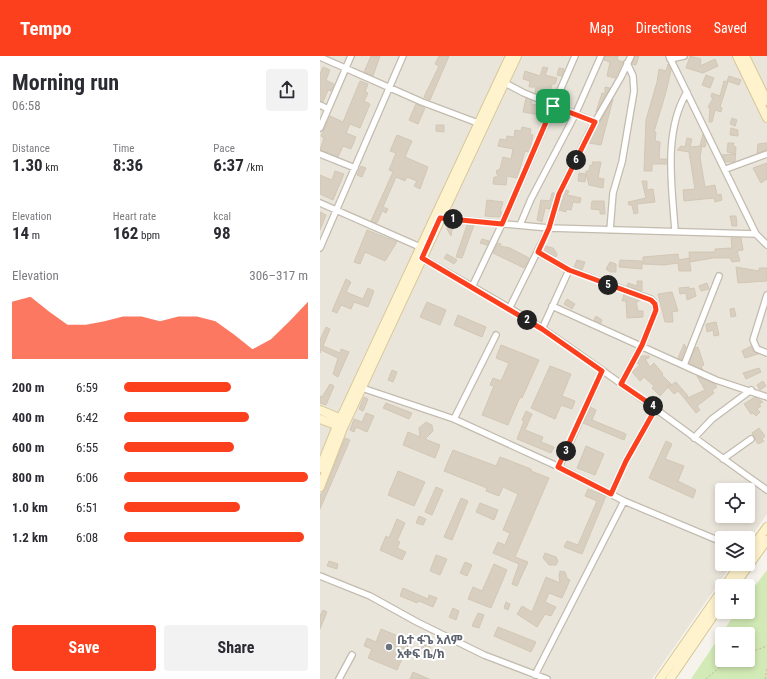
<!DOCTYPE html>
<html lang="en">
<head>
<meta charset="utf-8">
<style>
	:root { --surface:#fff; --page:#f2f2f3; --text:#2b2b33; --muted:#7c7c81; --accent:#fc3f1d }
	body { margin:0; font-family:"Roboto Condensed","Noto Sans Ethiopic",sans-serif; background:var(--page); color:var(--text); height:100vh; display:flex; flex-direction:column; font-size:15px; white-space:nowrap }
	* { box-sizing:border-box; margin:0 }
	p { font-size:13px; color:var(--muted) }
	.icon { flex:none; width:22px; height:22px; fill:none; stroke:currentColor; stroke-width:2; stroke-linecap:round; stroke-linejoin:round }
	.map { position:relative; flex:1; overflow:hidden }
	.panel { display:flex; flex-direction:column; background:var(--surface); width:320px }
	.panel>* { flex:none }
	.fabs { position:absolute; left:395px; top:427px; display:grid; gap:8px }
	.fabs a { display:grid; place-items:center; width:40px; height:40px; border-radius:4px; background:var(--surface); box-shadow:0 2px 6px #0003; font-size:20px }
	.pin { position:absolute; display:grid; place-items:center; width:34px; height:34px; color:#fff; margin:-17px; border-radius:8px; box-shadow:0 2px 6px #0006 }
	.km { position:absolute; width:20px; height:20px; margin:-10px; border-radius:50%; background:#222; color:#fff; font-size:11px; line-height:20px; text-align:center }
	.round { display:grid; place-items:center; flex:none; width:42px; height:42px; border-radius:4px; background:var(--page) }
	.overview { display:flex; align-items:center; justify-content:space-between; height:68px; padding:0 12px }
	h1 { font-size:22px; font-weight:700; line-height:30px }
	.metrics { display:grid; grid-template-columns:repeat(3,1fr); gap:6px; height:68px; padding:4px 12px }
	.metrics div { display:grid; align-content:center }
	.metrics b { font-size:17px; font-weight:700 }
	.metrics small { font-size:11px; font-weight:400 }
	.metrics p { font-size:11px }
	.chart { height:112px; padding:8px 12px }
	.chart p { display:flex; justify-content:space-between }
	.chart svg { width:100%; height:72px; margin-top:4px; fill:var(--accent); opacity:.7 }
	.primary-button { display:flex; gap:8px; margin-top:auto; padding:8px 12px }
	.primary-button a { flex:1; height:46px; border-radius:4px; background:var(--accent); color:#fff; font-size:16px; font-weight:700; line-height:46px; text-align:center }
	.primary-button a+a { background:var(--page); color:var(--text) }
	ul { padding:0 12px; list-style:none; font-size:13px }
	li { display:grid; grid-template-columns:64px 48px 1fr; align-items:center; height:30px }
	li i { height:10px; border-radius:5px; background:var(--accent) }
	header { display:flex; align-items:center; gap:24px; box-sizing:border-box; height:56px; padding:0 20px; background:var(--accent); color:#fff }
	header strong { font-size:19px }
	nav { display:flex; gap:22px; margin-inline-start:auto; font-size:14px }
	main { display:flex; flex:1; min-height:0 }
	.map>svg:first-child { display:block }
</style>
</head>
<body>
<header>
<strong>Tempo</strong>
<nav><a>Map</a><a>Directions</a><a>Saved</a></nav>
</header>
<main>
<section class="panel">
<div class="overview"><div><h1>Morning run</h1><p>06:58</p></div><a class="round"><svg class="icon" aria-label="share" viewBox="0 0 24 24"><path d="M12 15V3M7 8l5-5 5 5M5 13v7h14v-7"/></svg></a></div>
<div class="metrics">
<div><p>Distance</p><b>1.30<small> km</small></b></div>
<div><p>Time</p><b>8:36</b></div>
<div><p>Pace</p><b>6:37<small> /km</small></b></div>
</div>
<div class="metrics">
<div><p>Elevation</p><b>14<small> m</small></b></div>
<div><p>Heart rate</p><b>162<small> bpm</small></b></div>
<div><p>kcal</p><b>98</b></div>
</div>
<div class="chart"><p><span>Elevation</span>306–317 m</p>
<svg viewBox="0 0 160 44" preserveAspectRatio="none"><path d="M0 44V9L10 6L20 15L30 23L40 23L50 21L60 18L70 18L80 21L90 18L100 18L110 21L120 29L130 38L140 32L150 21L160 9V44z"/></svg>
</div>
<ul>
<li><b>200 m</b>6:59<i style="width:58%"></i></li>
<li><b>400 m</b>6:42<i style="width:68%"></i></li>
<li><b>600 m</b>6:55<i style="width:60%"></i></li>
<li><b>800 m</b>6:06<i style="width:100%"></i></li>
<li><b>1.0 km</b>6:51<i style="width:63%"></i></li>
<li><b>1.2 km</b>6:08<i style="width:98%"></i></li>
</ul>
<div class="primary-button"><a>Save</a><a>Share</a></div>
</section>
<div class="map">
<svg width="447" height="623" viewBox="0 0 447 623">
	<rect width="100%" height="100%" fill="#f6f3ec"/>
	<path fill="#eae5da" fill-rule="evenodd" d="M0,0H447V458L428,485V482H402V508H412L332,623H0ZM402,434H428V460H402Z"/>
	<path fill="#d2eab5" fill-rule="evenodd" d="M447,514V623H371L416,556H428V539ZM402,578H428V604H402Z"/>
	<path fill="#d8cfc1" stroke="#d3c7b4" d="M51,0H60L53,20L44,16Z
		M119,0H129L110,44L104,41L119,10L115,8Z
		M285,0H298L297,4L303,6L295,22L287,20L290,6L284,4Z
		M315,0H319L316,9L312,8Z
		M370,0L381,3L380,10L395,3L398,10L383,17L366,12Z
		M348,8L351,14L346,36L334,76H336L335,85L340,86L339,103H347V108H332V115H324L326,64L337,26L339,13L346,15Z
		M3,11L10,14L6,24L14,28L11,35L8,34L3,46L0,45V18Z
		M223,11L228,12L225,19L237,22L235,28H232L228,42L215,37L216,31H209L210,25L203,23L205,15L220,20Z
		M239,12L244,13L242,20L237,19Z
		M386,19L394,22L390,32L382,29Z
		M409,20L421,24L419,29L407,25Z
		M40,25L48,28L45,36L48,37L44,45L50,48L40,72L30,68L26,77L36,81L31,93L23,90L18,101L0,94L4,82L1,80L10,60L23,66Z
		M404,25L408,26L400,51L402,52L401,56L395,54L392,66H389L390,52L388,51L393,42L391,41L392,37L400,40Z
		M285,31L290,32L276,56L282,37L285,38Z
		M206,42L212,45L211,48L226,51L223,63L219,62L220,59L203,56Z
		M293,43L281,89L269,87L275,75Z
		M96,48L105,52L98,68L89,64Z
		M412,62L417,64L415,70L410,68Z
		M116,69H124V76L116,75Z
		M202,71L211,73L210,78L213,79L210,94L209,96L205,95L197,122L187,120L186,129L173,128L174,121H178L176,115L180,113L183,101L191,103L193,93L178,90L180,83L186,84L187,80L194,81L195,74L201,75Z
		M411,72L418,74V80L410,79Z
		M383,78L386,86L385,91L380,90Z
		M77,79L92,85L85,101L108,111L100,133L94,130L97,125L87,121L85,125L76,121L63,151L68,153L66,157L62,155L57,167L51,165L73,116L69,114L76,97L70,95Z
		M367,82L372,83L370,91L382,90L380,101L385,131L395,129L397,139L401,138L402,144L395,146L394,142L364,145L363,134L375,133L369,96L357,94L361,90L365,91Z
		M408,87H414L413,90L416,91L415,105L412,106H406L402,99L415,98L407,96Z
		M447,87V94L437,97L438,88Z
		M272,106H281L278,122L284,123L283,132L269,129L266,118L265,126L258,125L259,117L266,118V115H269L270,109H273Z
		M447,107V123L441,127L433,112Z
		M41,110L46,112L42,121L37,119Z
		M15,115L24,118L13,144L0,138V119L12,124Z
		M322,125H327V134L333,133L335,146L317,148L318,157L314,158L312,149H309L308,146L326,142Z
		M246,134L249,135L247,139L261,142L260,147L253,146L251,154L246,153V156L239,154Z
		M232,137H235L230,153L225,152L222,166L217,164L221,144L230,145Z
		M167,144L183,146L180,156H182L180,161L165,160Z
		M272,145H284L285,158H280V154L271,153Z
		M0,156L6,159L0,174Z
		M410,160H416L417,170H412Z
		M129,167H133L131,180L127,173Z
		M147,169H154L142,202L136,201Z
		M47,174L77,186L65,205L45,196L40,208L34,206Z
		M411,182H421L423,194L417,195L420,205L412,206L410,202H393L370,206L369,196H395V193L412,192Z
		M162,183L169,185L167,189L160,187Z
		M178,187L181,188L180,190L190,192L209,202L204,212L173,197Z
		M225,190L233,192L237,198L236,201L223,194Z
		M127,198L137,204L134,208L124,202Z
		M358,198L359,204L369,202L371,215H359L358,207L344,209L323,208V201Z
		M257,204L265,206L262,214L254,211Z
		M300,204L322,205V213L299,211Z
		M290,206L296,208V216H290L286,213Z
		M416,211L439,215V212H447V225L418,227Z
		M26,223L31,226L26,236L43,243L48,232L54,235L48,251L34,246L31,253L21,249L17,257L12,255Z
		M317,225H322V235L307,230L308,227L317,230Z
		M387,227L389,233L381,235L379,230Z
		M369,231V233L374,232L376,240L367,244L366,237L360,238L359,232Z
		M352,236L358,255L352,256L353,266H345L338,238Z
		M304,238L321,244L316,246L318,255H323V261L307,262L306,245H302Z
		M247,243L255,248L252,253L244,248Z
		M107,246L126,254L120,269L100,261Z
		M414,252L416,260L411,261L410,253Z
		M138,259L166,271L162,281L134,269Z
		M276,260L282,264L281,267L274,264Z
		M396,266L399,279L394,280L393,274L387,276L386,268Z
		M6,271L10,273L3,290L20,297L21,293L29,296L18,321L13,318L18,302L1,294L0,297V284Z
		M364,288L366,291L361,304L358,302Z
		M181,289L219,304L202,342L200,341L188,369L162,359L174,330L170,329L173,322L181,325L189,307L176,302Z
		M431,290L433,295L438,298L425,302L422,295Z
		M378,291L384,309L381,310L383,314L369,307L375,292Z
		M321,300H329V302L325,303L330,311L334,307L343,318L342,319L351,328L340,340L332,332L334,330L324,321L320,325L312,316L320,309L317,307Z
		M230,310L251,318L242,340L255,345L252,353L241,349L235,363L211,352Z
		M439,312L441,316L426,323L423,317Z
		M72,314L77,316L73,326L68,324Z
		M377,320L395,328L397,331L392,334L394,337L377,350L380,354L376,357L365,343L385,334Z
		M443,325L446,330L440,334L437,329Z
		M356,326L368,340L365,343L358,335L354,338L348,331Z
		M10,328L14,330L6,349L0,347V340L2,341Z
		M44,341L48,343L43,355L39,353Z
		M435,341L443,346L439,348L441,350L437,353L440,356L436,360L433,357L431,358L424,348Z
		M66,347L92,357L89,363L63,352Z
		M270,351L276,354L272,364L306,378L304,384L263,367Z
		M206,355L212,358L205,374L223,381L221,386L234,391L231,397L197,383L204,365L202,364Z
		M46,357L54,360L47,376L36,371L34,376L30,374L34,363L42,366Z
		M106,366L112,369L113,375L105,383L120,389L115,402L83,389L88,376L100,381L99,372Z
		M439,372L445,380L442,383L444,385L438,388L432,377Z
		M25,382L30,384L0,453V439L5,433Z
		M346,385L352,388L345,403L364,410L358,425L376,434L373,442L329,422Z
		M266,390L284,398L275,419L257,412Z
		M133,394L176,410L180,401L211,413V415L229,422L195,501L208,506L197,530L192,528L199,508L173,497L178,486L185,489L190,477L183,474L198,438L183,431L179,440L166,435L167,432L124,415Z
		M78,415L105,426L94,450L68,439Z
		M116,431L123,434L112,459L105,456Z
		M268,433L286,440L262,498L244,491L247,485L258,489L277,445L265,440Z
		M141,442L148,445L132,484L124,481Z
		M160,447L178,454L174,464L156,456Z
		M99,460L106,463L103,469L96,467Z
		M77,463L85,467L77,485L80,486L77,492L86,496L82,504L60,494L66,480L69,482Z
		M225,497L236,501L238,505L236,509H229L223,502Z
		M116,499L127,503L120,519L110,515Z
		M9,505L18,508L17,513L7,510Z
		M145,506L152,509L147,520L140,517Z
		M174,508L187,514L171,552L148,543L153,531L162,535Z
		M240,515L245,516L247,522L250,524L242,542L229,537L225,546L236,551L231,560L225,558L217,571L197,558L202,550L212,556L226,521L240,527L239,519Z
		M83,532L108,543L109,539L117,542L113,551L99,545L97,547L80,540Z
		M186,546L190,548L188,554L184,552Z
		M133,552L139,555L136,564L129,561Z
		M3,554L7,556L0,573V560Z
		M158,557L164,559L159,572L152,570Z
		M178,571L216,586L211,596L174,580Z
		M61,573L90,585L77,614L48,602L52,593L44,590L47,582L56,586Z
		M101 594a5 5 0 1 1 10 0a5 5 0 1 1-10 0Z
		M93,616L109,623H90Z"/>
	<g fill="none" stroke-linecap="round" stroke-linejoin="round">
		<g stroke="#c2bbae" stroke-width="8">
			<path id="street" d="M349,0L436,178L447,189
				M0,1L102,46L158,67
				M350,3L364,0
				M185,27L204,37L275,66
				M0,49L8,53
				M0,72L31,0
				M0,98L35,112
				M406,113L447,98
				M0,147L100,191
				M120,162L229,172L436,178
				M200,169L211,143L255,59L281,0
				M290,174L293,137L302,106L314,35L313,20L307,7
				M355,175C352,130 343,76 367,36
				M0,192L83,0
				M218,196L249,214L331,243L335,248L336,254L322,289L301,328
				M102,202C142,225 184,247 223,273C299,324 372,381 447,434
				M152,231L182,168L255,0
				M447,239L433,284L437,293L447,297
				M232,250L396,324L447,341
				M189,253L229,172L239,138L271,73L301,21L311,0
				M222,273L249,214
				M364,309L399,220
				M42,332L134,363L239,411L304,445L402,486
				M134,363L176,279
				M374,382L392,363L431,334
				M403,403L431,383
				M239,411L282,315
				M291,438L306,405L336,352
				M0,520L50,540L97,566L164,599L227,623
				M215,619L304,445
				M19,623L32,599"/>
		</g>
		<g stroke="#d6c79b" stroke-width="10">
			<path id="secondary" d="M417,0L447,62
				M425,0L447,45
				M0,354L24,364
				M0,363L21,371
				M0,412L17,370L66,265L190,0
				M0,431L23,372L197,0
				M428,497L447,471
				M405,530L420,508
				M414,530L447,484
				M340,623L402,534
				M350,623L402,547"/>
		</g>
		<path stroke="#c4b79f" stroke-width="1" stroke-dasharray="2 2" stroke-linecap="butt" d="M428,597L447,590
			M386,623L408,604
			M445,623L447,613"/>
		<use href="#street" stroke="#fff" stroke-width="5.5"/>
		<use href="#secondary" stroke="#fff3cd" stroke-width="8"/>
	</g>
	<g fill="none" stroke-linecap="round" stroke-linejoin="round">
		<g stroke="#fff" stroke-width="8">
			<path id="route" d="M233,50L275,66L239,138L229,172L218,196L249,214L331,244L335,248L336,254L322,289L301,328L336,352L306,405L291,438L238,411L282,315L222,273L102,202L120,162L182,168Z"/>
		</g>
		<use href="#route" stroke="#fc3f1d" stroke-width="5"/>
	</g>
	<circle fill="#6b7280" stroke="#fff" stroke-width="1.5" cx="69" cy="591" r="4"/>
	<g text-anchor="middle" dominant-baseline="central" stroke-width="4" stroke-linejoin="round" paint-order="stroke">
		<g font-size="12" font-weight="bold" fill="#5b616d" stroke="#fff" text-anchor="start">
			<text x="77" y="584">ቤተ ፋጌ አለም<tspan x="77" dy="14">አቀፍ ቤ/ክ</tspan></text>
		</g>
	</g>
</svg>
<div class="fabs">
<a><svg class="icon" aria-label="locate" viewBox="0 0 24 24"><circle cx="12" cy="12" r="6"/><path d="M12 2v4M12 18v4M2 12h4M18 12h4"/></svg></a>
<a><svg class="icon" aria-label="layers" viewBox="0 0 24 24"><path d="M12 4l9 5-9 5-9-5zM3 14l9 5 9-5"/></svg></a>
<a>+</a>
<a>−</a>
</div>
<div class="pin" style="left:233px;top:50px;background:#1e9e55"><svg class="icon" aria-label="arrive" viewBox="0 0 24 24"><path d="M6 21V4h12l-3 4 3 4H6"/></svg></div>
<b class="km" style="left:133px;top:163px">1</b>
<b class="km" style="left:207px;top:264px">2</b>
<b class="km" style="left:246px;top:395px">3</b>
<b class="km" style="left:333px;top:350px">4</b>
<b class="km" style="left:288px;top:229px">5</b>
<b class="km" style="left:256px;top:104px">6</b>
</div>
</main>
</body>
</html>
